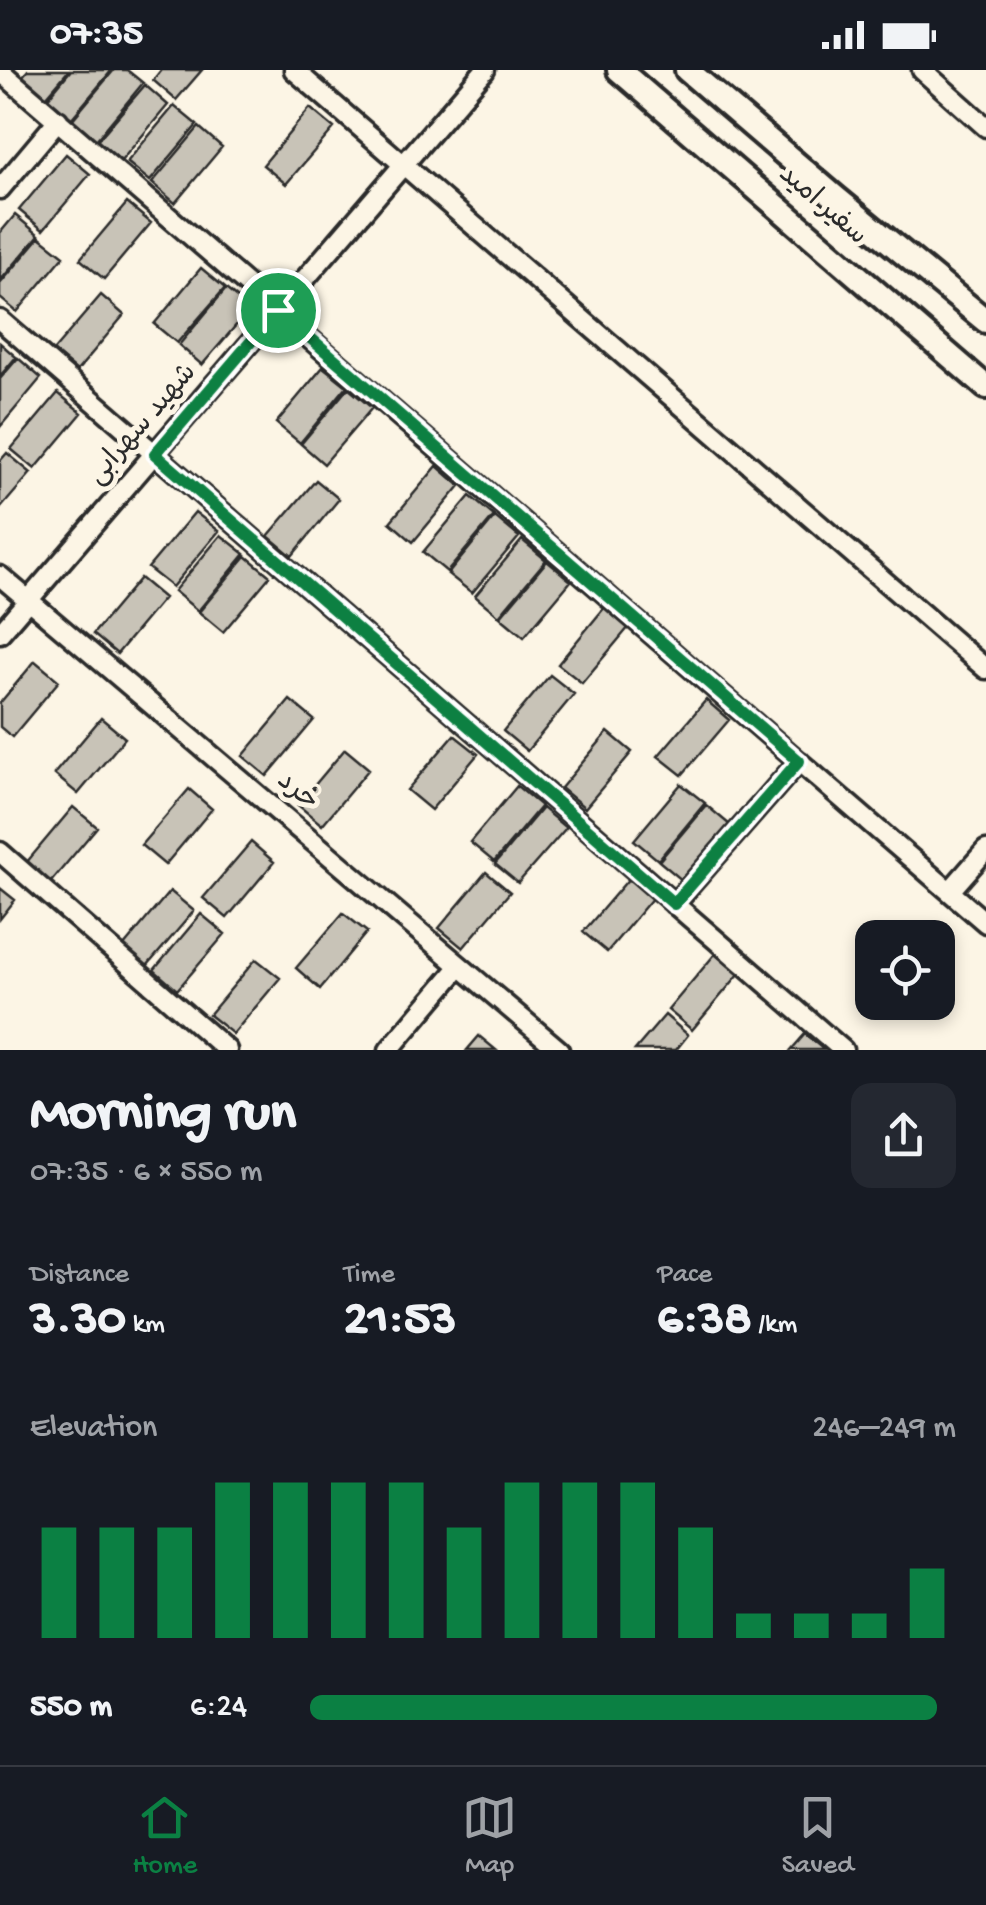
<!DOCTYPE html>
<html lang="en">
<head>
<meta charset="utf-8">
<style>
	:root { --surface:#171b24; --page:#242831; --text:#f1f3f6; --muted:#9ea1a6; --line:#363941; --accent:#0b8043 }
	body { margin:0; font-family:"Gochi Hand","Playpen Sans Arabic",sans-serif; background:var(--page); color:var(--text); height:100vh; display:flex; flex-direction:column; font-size:38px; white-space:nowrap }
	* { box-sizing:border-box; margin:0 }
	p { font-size:32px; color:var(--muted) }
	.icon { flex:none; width:55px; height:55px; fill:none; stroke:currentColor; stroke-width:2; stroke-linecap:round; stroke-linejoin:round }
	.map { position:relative; height:980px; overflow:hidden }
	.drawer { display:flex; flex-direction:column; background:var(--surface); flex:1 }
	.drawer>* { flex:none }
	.tools { position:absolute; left:855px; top:850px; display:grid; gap:20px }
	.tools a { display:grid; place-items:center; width:100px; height:100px; border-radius:20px; background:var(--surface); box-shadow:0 5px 15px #0003; font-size:50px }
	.pin { position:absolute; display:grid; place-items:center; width:85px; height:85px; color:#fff; margin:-42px; border:5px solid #fff; border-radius:50%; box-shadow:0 2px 10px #0007 }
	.round { display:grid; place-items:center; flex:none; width:105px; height:105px; border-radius:20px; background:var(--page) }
	.head { display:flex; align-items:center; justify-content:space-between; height:170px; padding:0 30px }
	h1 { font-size:55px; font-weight:700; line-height:75px }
	.stats { display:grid; grid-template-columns:repeat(3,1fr); gap:15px; height:170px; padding:10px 30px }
	.stats div { display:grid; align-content:center }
	.stats b { font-size:50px; font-weight:700 }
	.stats small { font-size:28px; font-weight:400 }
	.stats p { font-size:28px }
	.chart { height:280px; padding:20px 30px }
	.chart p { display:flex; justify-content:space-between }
	.chart svg { width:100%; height:180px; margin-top:10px; stroke:var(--accent); stroke-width:6 }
	ul { padding:0 30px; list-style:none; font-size:32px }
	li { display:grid; grid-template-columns:160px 120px 1fr; align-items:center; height:75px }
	li i { height:25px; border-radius:12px; background:var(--accent) }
	.status { display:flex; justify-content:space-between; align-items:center; height:70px; padding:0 50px; background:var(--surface); direction:ltr }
	.status svg { height:28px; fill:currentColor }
	.tabs { display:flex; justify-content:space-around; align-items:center; height:140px; border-top:2px solid var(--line); background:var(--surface); font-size:28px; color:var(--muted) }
	.tabs a { display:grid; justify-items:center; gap:5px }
	.tabs .on { color:var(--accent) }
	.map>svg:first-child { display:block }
</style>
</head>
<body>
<div class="status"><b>07:35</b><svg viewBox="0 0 49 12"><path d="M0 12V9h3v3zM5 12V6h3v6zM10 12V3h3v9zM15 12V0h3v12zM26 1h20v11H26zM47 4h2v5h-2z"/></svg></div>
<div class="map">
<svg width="986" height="980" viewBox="0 0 986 980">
	<rect width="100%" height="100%" fill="#fcf5e5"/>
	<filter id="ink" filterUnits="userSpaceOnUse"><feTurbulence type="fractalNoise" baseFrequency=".01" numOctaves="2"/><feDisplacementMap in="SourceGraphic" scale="20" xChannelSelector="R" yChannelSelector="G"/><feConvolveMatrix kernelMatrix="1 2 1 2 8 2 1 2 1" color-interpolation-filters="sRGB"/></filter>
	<g filter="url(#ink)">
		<path fill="#c8c3b7" stroke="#2b2b2b" stroke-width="2.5" d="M28,0H69L46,27L22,7Z
			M71,0H112L71,49L47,29Z
			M114,0H127L143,13L96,70L72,50Z
			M161,0H202L176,30L153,10Z
			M145,15L168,35L121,91L97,71Z
			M174,36L197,55L150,111L127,92Z
			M310,38L334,58L286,114L263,95Z
			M199,57L222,77L175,133L152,113Z
			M66,84L90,104L43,160L19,140Z
			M127,133L151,153L104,209L80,189Z
			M15,145L39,165L0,211V163Z
			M40,167L64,186L17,242L0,228V214Z
			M201,198L225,218L177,273L154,254Z
			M226,219L250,239L202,295L179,275Z
			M101,225L124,245L77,301L53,281Z
			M0,273L16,287L0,306Z
			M18,288L41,308L0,357V309Z
			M323,297L347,316L300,373L276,353Z
			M348,318L372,338L324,394L301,374Z
			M58,323L82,343L35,399L11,379Z
			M7,383L31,403L0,439V391Z
			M437,396L460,416L413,472L390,452Z
			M316,410L339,429L292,486L268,466Z
			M470,426L494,446L447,502L423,482Z
			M195,442L219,461L172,517L148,498Z
			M495,447L519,467L472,523L448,504Z
			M221,465L245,484L198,541L174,521Z
			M522,470L546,490L499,546L475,526Z
			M246,486L270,506L223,562L199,542Z
			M547,491L571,511L524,567L500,547Z
			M140,508L164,528L117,584L93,564Z
			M605,537L629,557L582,613L558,594Z
			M35,591L59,611L12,667L0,657V633Z
			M550,605L574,624L527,681L503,661Z
			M290,630L314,650L267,706L243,686Z
			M706,630L729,650L682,705L658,686Z
			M101,648L125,668L78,724L54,704Z
			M608,662L632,682L585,738L561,718Z
			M454,665L478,684L431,740L407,720Z
			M345,679L369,699L322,755L298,735Z
			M681,714L705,733L658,790L634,770Z
			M517,716L541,736L494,792L470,772Z
			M189,719L212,739L165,795L141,775Z
			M706,735L730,755L683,811L659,791Z
			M73,737L97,757L50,813L26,793Z
			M542,738L566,758L518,813L495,794Z
			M251,772L274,792L227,848L203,828Z
			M486,802L510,822L463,878L439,858Z
			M631,806L654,826L607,882L583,862Z
			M0,818L15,830L0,849Z
			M170,821L194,841L147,896L123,877Z
			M343,843L367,862L320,919L296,898Z
			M201,844L225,864L177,920L154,900Z
			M715,884L739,904L692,960L668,940Z
			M256,889L280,908L233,964L209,945Z
			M665,945L688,965L676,980H635Z
			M805,964L824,980H791Z
			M479,966L496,980H467Z"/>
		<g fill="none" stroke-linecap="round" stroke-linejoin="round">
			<g stroke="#2b2b2b" stroke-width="25">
				<path id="minor" d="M294,0L986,599
					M922,0L986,57
					M0,1L986,853
					M0,119L58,50
					M0,250L843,980
					M0,506L559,980
					M0,563L485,0
					M0,782L227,980
					M950,821L986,780
					M674,834L799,691
					M389,980L460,896"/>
			</g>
			<g stroke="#2b2b2b" stroke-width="30">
				<path id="tertiary" d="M619,0L986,317
					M687,0L835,127L986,251"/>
			</g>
			<use href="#minor" stroke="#fcf5e5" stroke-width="18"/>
			<use href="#tertiary" stroke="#fcf5e5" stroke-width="22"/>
		</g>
	</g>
	<g fill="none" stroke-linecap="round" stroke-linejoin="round" filter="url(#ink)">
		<g stroke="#fff" stroke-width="20">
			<path id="route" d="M278,240L799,691L674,834L155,384Z"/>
		</g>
		<use href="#route" stroke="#0b8043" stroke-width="12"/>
	</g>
	<g text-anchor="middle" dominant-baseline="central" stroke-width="10" stroke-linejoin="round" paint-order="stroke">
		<g font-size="28" fill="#2b2b2b" stroke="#fcf5e5">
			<text transform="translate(822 136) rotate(41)">سفیر امید</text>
			<text transform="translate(143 355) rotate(-49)">شهید سهرابی</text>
			<text transform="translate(297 722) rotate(40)">خرد</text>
		</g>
	</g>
</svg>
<div class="tools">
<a><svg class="icon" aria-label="locate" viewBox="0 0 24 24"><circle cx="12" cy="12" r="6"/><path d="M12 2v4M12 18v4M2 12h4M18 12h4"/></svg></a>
</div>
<div class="pin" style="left:278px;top:240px;background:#1e9e55"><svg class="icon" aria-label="arrive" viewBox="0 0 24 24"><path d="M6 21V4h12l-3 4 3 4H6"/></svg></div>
</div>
<section class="drawer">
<div class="head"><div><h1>Morning run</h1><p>07:35 · 6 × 550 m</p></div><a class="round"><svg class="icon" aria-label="share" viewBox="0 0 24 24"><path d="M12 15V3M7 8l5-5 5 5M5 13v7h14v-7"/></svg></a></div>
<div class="stats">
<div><p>Distance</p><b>3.30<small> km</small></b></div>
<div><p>Time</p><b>21:53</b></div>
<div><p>Pace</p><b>6:38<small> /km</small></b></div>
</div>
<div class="chart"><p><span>Elevation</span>246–249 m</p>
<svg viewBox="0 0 160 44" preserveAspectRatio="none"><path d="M5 44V17M15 44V17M25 44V17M35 44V6M45 44V6M55 44V6M65 44V6M75 44V17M85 44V6M95 44V6M105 44V6M115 44V17M125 44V38M135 44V38M145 44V38M155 44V27"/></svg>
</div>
<ul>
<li><b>550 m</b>6:24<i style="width:97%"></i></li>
</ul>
</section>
<nav class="tabs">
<a class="on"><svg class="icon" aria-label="home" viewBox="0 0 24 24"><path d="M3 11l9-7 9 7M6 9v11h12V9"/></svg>Home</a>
<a><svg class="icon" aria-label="map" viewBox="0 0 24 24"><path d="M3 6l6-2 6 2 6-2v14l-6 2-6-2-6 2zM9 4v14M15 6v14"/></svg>Map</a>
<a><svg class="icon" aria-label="saved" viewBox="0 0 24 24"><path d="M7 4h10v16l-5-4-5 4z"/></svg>Saved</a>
</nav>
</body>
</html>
